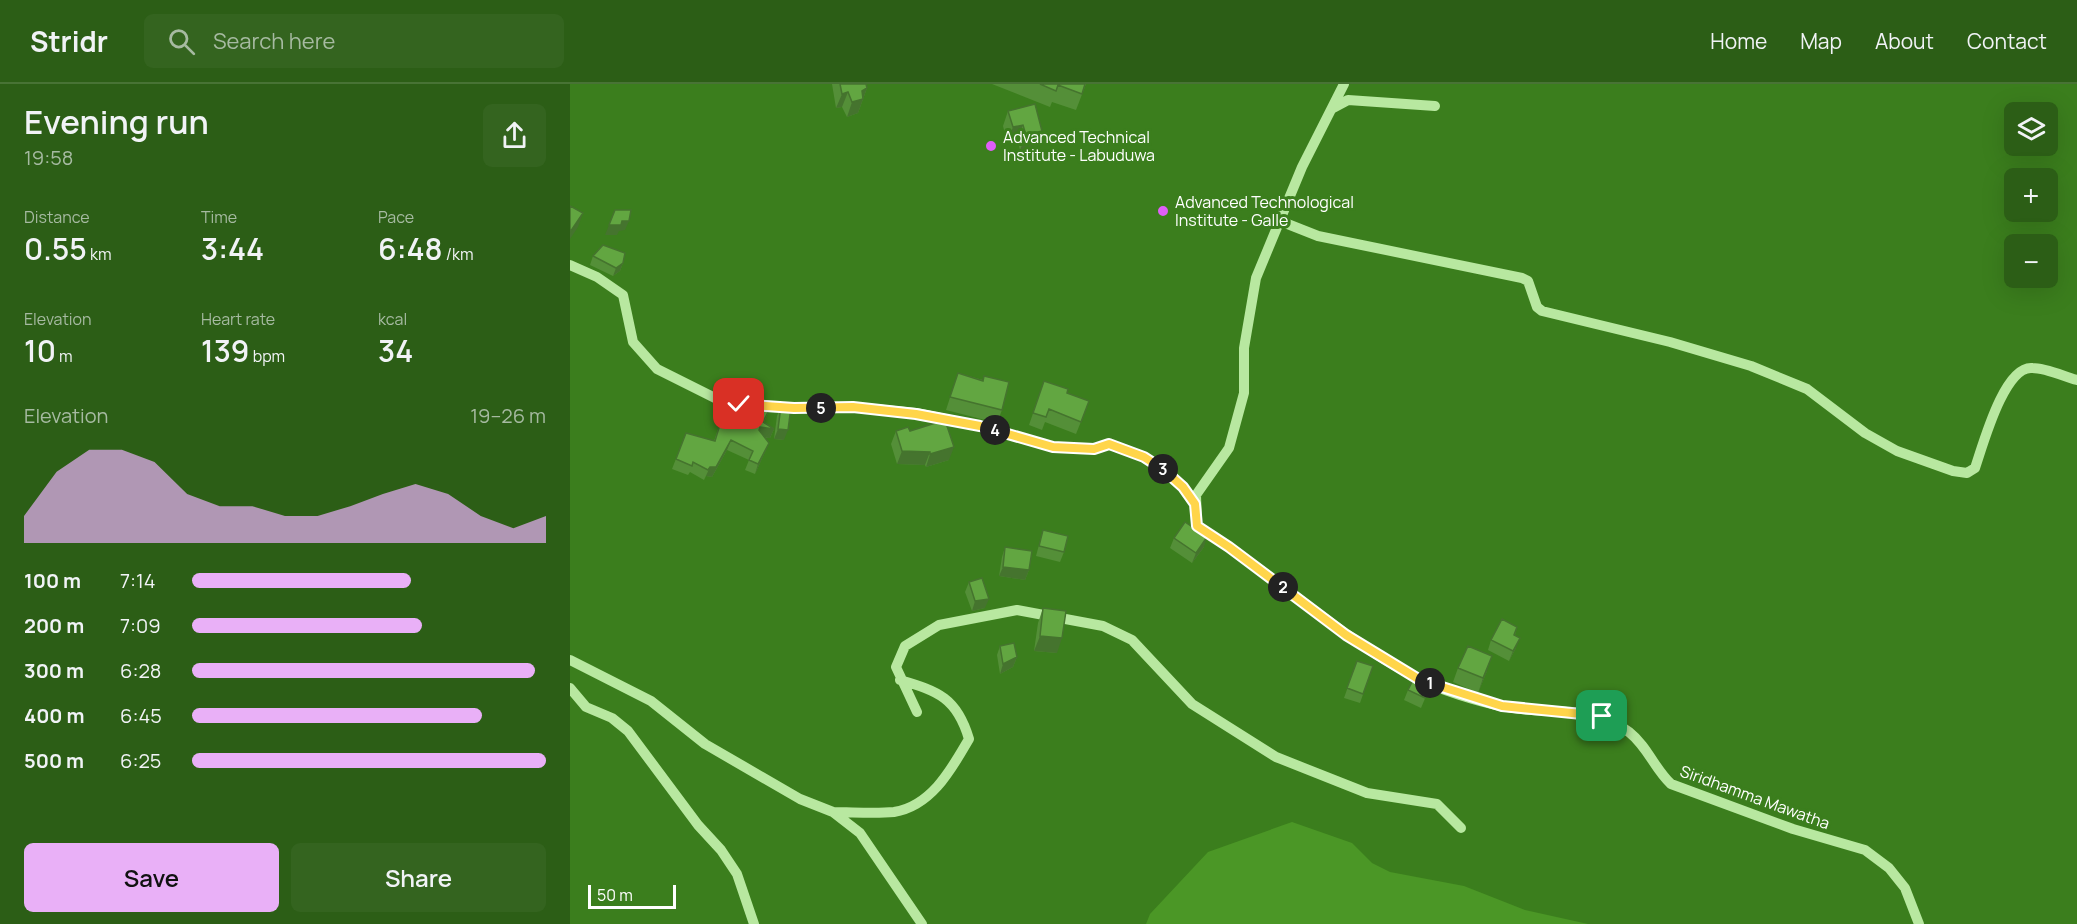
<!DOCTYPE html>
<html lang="en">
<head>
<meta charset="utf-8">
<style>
	:root { --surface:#2c5e16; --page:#34641f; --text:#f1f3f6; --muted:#a6baa1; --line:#487335; --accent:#e9b0f7 }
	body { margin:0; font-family:Manrope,sans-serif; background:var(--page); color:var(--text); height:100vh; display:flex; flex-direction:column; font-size:22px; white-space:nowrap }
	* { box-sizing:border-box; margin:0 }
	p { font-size:20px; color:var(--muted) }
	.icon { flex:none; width:33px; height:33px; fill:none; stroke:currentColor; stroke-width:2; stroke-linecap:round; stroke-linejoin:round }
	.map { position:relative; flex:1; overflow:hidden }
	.drawer { display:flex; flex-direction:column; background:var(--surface); width:570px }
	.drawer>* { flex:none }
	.controls { position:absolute; left:1434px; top:18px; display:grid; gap:12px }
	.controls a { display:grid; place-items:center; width:54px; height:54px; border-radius:9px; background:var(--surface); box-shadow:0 6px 24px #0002; font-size:30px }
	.scale { position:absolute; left:18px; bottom:15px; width:88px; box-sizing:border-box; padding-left:6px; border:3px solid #fff; border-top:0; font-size:16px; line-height:21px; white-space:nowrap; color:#fff; -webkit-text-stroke:4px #3b7e1d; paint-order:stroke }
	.pin { position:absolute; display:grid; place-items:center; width:51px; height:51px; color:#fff; margin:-26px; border-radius:12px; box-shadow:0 3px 9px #0006 }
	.km { position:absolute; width:30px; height:30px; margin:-15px; border-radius:50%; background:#222; color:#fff; font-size:16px; line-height:30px; text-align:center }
	.round { display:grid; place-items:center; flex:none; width:63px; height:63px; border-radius:9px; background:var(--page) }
	.summary { display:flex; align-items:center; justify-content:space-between; height:102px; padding:0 24px }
	h1 { font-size:33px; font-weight:600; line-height:45px }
	.stats { display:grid; grid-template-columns:repeat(3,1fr); gap:9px; height:102px; padding:6px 24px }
	.stats div { display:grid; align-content:center }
	.stats b { font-size:30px; font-weight:600 }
	.stats small { font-size:16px; font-weight:400 }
	.stats p { font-size:16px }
	.chart { height:168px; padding:12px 24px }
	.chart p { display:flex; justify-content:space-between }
	.chart svg { width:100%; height:108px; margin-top:6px; fill:var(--accent); opacity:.7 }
	.action { display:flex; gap:12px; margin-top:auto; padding:12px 24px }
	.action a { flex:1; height:69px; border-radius:9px; background:var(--accent); color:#111; font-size:24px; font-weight:600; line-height:69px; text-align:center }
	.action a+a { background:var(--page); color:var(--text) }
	ul { padding:0 24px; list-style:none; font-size:20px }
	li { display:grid; grid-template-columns:96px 72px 1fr; align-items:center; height:45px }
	li i { height:15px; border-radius:8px; background:var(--accent) }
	header { display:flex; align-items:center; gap:36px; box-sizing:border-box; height:84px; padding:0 30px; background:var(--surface); border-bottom:2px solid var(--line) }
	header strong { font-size:28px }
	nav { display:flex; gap:33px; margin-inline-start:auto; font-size:21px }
	.search { width:420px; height:54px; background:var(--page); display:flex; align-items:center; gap:15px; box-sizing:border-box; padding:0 21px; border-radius:9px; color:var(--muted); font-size:22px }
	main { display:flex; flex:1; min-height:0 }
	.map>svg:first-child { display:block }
</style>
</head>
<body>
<header>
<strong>Stridr</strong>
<div class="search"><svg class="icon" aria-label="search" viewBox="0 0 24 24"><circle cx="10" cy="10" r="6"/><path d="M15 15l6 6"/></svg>Search here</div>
<nav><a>Home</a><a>Map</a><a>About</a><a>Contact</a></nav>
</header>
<main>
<section class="drawer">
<div class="summary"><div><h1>Evening run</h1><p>19:58</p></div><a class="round"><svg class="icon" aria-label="share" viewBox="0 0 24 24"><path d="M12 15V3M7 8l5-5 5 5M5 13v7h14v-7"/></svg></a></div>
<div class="stats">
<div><p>Distance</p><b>0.55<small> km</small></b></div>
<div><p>Time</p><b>3:44</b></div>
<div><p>Pace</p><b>6:48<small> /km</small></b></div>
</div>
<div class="stats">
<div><p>Elevation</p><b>10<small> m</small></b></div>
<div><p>Heart rate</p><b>139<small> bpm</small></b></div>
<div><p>kcal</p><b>34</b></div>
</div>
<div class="chart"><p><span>Elevation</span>19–26 m</p>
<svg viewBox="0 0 160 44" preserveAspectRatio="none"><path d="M0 44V33L10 15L20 6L30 6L40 11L50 24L60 29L70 29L80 33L90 33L100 29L110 24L120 20L130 24L140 33L150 38L160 33V44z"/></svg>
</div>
<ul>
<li><b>100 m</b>7:14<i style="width:62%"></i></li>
<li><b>200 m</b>7:09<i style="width:65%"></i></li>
<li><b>300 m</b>6:28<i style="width:97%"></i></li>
<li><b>400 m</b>6:45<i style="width:82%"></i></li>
<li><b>500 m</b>6:25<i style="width:100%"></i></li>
</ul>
<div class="action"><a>Save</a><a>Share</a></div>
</section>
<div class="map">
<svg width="1507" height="840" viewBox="0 0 1507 840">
	<rect width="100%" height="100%" fill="#3b7e1d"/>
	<path fill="#4b9726" d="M722,738L782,759L802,779L820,788L894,802L955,826L1018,840H576L580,830L638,768Z"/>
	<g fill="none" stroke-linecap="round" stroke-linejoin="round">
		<path stroke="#b8e8a0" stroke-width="10" d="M774,0L732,83L686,194L674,264V309L659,364L626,411L627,442C703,490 769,553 849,595C867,605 910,618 931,622C973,632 1023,619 1059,648C1078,663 1084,684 1101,700L1223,745L1295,766L1319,784L1335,804L1349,840
			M763,24L778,16L865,22
			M710,137L748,152L952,194L958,197L967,223L972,227L1100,258L1181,282L1237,305L1295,349L1327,367L1383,387L1397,389L1405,384C1413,361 1434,282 1462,284C1476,284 1493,292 1507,296
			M0,181L27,193L53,211L63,258L87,285L153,318L224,324L283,323L346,329L409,342L483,363L524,365L539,360L574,373L594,385L613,403L625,420
			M0,576L81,617L135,660L230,715L263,728L290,749L352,840
			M0,604L16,623L42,634L58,647L128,741L151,766L167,790L184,840
			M347,628L326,583L335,562L369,541L447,526L533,542L562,556L622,620L706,673L797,709L867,720L891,744
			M263,728C282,728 304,730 324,728C362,722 382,684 399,655C387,614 368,607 330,596"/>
	</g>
	<path fill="#548f38" d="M262,0H296L297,4L288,29L277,33L272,23L266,24Z
		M422,0H516L506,26L482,18L480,23Z
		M438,27L472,47L467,62L450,66L447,55L437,58L433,42Z
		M23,172L53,179L50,187L43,192L20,181Z
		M388,289L413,296L432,326L427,339L376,326Z
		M474,297L497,309L514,330L506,350L475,338L472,346L459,341Z
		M190,319L198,329L194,338L204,345L200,354H195L199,359L185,390L175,386L179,376L157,366L142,393L136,392L134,396L120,388L118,391L102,385L116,349L144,357L154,327L172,333L185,334L186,328Z
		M211,322L214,356L204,355L207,332Z
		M326,347H340L379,376L356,383L355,381L327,380L321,360Z
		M473,446L494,468L490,478L466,472Z
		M604,454L634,463L622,479L600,464Z
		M435,463L459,486L455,496L429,492L432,473Z
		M399,498L415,524L402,527L395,508Z
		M473,524L487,569L464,567L468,539Z
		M947,543L945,551L946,564L939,577L918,566L921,556Z
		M430,562L447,573L443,583L430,590L427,571Z
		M787,577L803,582L790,619L774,614Z
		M888,584L917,587L908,609L883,598Z
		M862,598L851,624L834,616L838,606Z"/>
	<path fill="#45742e" d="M297,4L288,29L277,33L282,18L292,7Z
		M278,8L272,23L266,24L272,10Z
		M453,41L447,55L437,58L443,43Z
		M472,47L467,62L450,66L456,51Z
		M13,129L8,143L0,155V148Z
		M52,137H59L55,146L49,147L47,151H35L39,141Z
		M53,179L50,187L43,192L46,184Z
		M202,320L191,343L204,345L200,354L187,353L189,346Z
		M208,345L218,346L214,356L204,355Z
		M161,356L157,366L142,393L136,392L134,396L140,383Z
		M199,359L195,368L185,390L188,380Z
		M384,363L379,376L356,383L360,370Z
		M332,367L360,368L355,381L327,380Z
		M637,453L634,463L622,479L626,469Z
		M433,483L459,486L455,496L429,492Z
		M419,515L415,524L402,527L405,517Z
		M470,552L492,554L487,569L464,567Z
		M950,554L946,564L939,577L943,567Z
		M922,572L917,587L908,609L913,594Z
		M447,573L443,583L430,590L433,580Z"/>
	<path fill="#62a641" stroke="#45742e" stroke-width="1.5" d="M270,0H296L297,4L292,7L293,15L282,18L278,8L272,10Z
		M470,0H515L512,10L488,1L486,7Z
		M465,20L472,47L456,51L453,41L443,43L438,27Z
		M0,122L13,129L0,148Z
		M45,126H61L59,137H52L51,141H39Z
		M33,161L55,169L53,179L46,184L23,172Z
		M388,289L413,297L414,292L439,298L432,326L380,313Z
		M474,297L498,305L497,309L519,317L511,338L479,325L476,333L463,329Z
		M190,319L202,320L193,338L204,345L190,343L189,346L199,359L188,380L179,376L183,367L161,356L146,383H140L138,386L123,378L122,382L106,375L116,349L145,357L154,327L172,333L174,329L188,335Z
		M211,322L221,323L218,346L208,345Z
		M375,336L384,363L360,370V368L332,367L326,347L338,343L340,347Z
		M615,438L637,453L626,469L604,454Z
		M473,446L498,452L494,468L469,462Z
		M435,463L462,467L459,486L433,483Z
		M412,494L419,515L405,517L399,498Z
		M473,524L496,527L492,554L470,552Z
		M932,535L947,543L944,551L950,554L943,567L921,556Z
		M444,559L447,573L433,580L430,562Z
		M898,562L922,572L913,594L888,584Z
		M787,577L803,582L793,610L777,604Z
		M846,590L862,598L855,614L838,606Z"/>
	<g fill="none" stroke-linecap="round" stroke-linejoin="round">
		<g stroke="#fff" stroke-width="12">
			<path id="route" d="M169,320L224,324L283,323L346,330L410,342L483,363L524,365L539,360L574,373L594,386L613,403L625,420L627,442L659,463L776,551L850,596L932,622L1032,632"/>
		</g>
		<use href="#route" stroke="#ffd54a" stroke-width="8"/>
	</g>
	<g fill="#df5ef8" stroke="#3b7e1d" stroke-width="2">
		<circle cx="421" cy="62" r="6"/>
		<circle cx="593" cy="127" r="6"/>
	</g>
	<g text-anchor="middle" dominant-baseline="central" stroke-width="6" stroke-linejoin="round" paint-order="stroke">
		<g font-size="16" fill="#fff" stroke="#3b7e1d" text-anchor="start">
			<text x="433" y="53">Advanced Technical<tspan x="433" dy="18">Institute - Labuduwa</tspan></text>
			<text x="605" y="118">Advanced Technological<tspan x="605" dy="18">Institute - Galle</tspan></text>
		</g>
		<g font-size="16" fill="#fff" stroke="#3b7e1d">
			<text transform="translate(1185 713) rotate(20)">Siridhamma Mawatha</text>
		</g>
	</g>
</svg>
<div class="controls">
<a><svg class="icon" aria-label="layers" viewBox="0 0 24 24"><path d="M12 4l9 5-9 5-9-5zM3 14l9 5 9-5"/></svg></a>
<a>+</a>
<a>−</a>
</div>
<div class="scale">50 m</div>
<div class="pin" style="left:1032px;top:632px;background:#1e9e55"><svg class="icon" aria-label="arrive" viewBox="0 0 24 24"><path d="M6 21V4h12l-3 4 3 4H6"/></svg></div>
<div class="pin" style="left:169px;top:320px;background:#d93025"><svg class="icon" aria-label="check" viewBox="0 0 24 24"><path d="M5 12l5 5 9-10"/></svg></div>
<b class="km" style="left:860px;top:599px">1</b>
<b class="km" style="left:713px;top:503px">2</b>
<b class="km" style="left:593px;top:385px">3</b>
<b class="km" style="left:425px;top:346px">4</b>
<b class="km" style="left:251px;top:324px">5</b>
</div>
</main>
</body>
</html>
